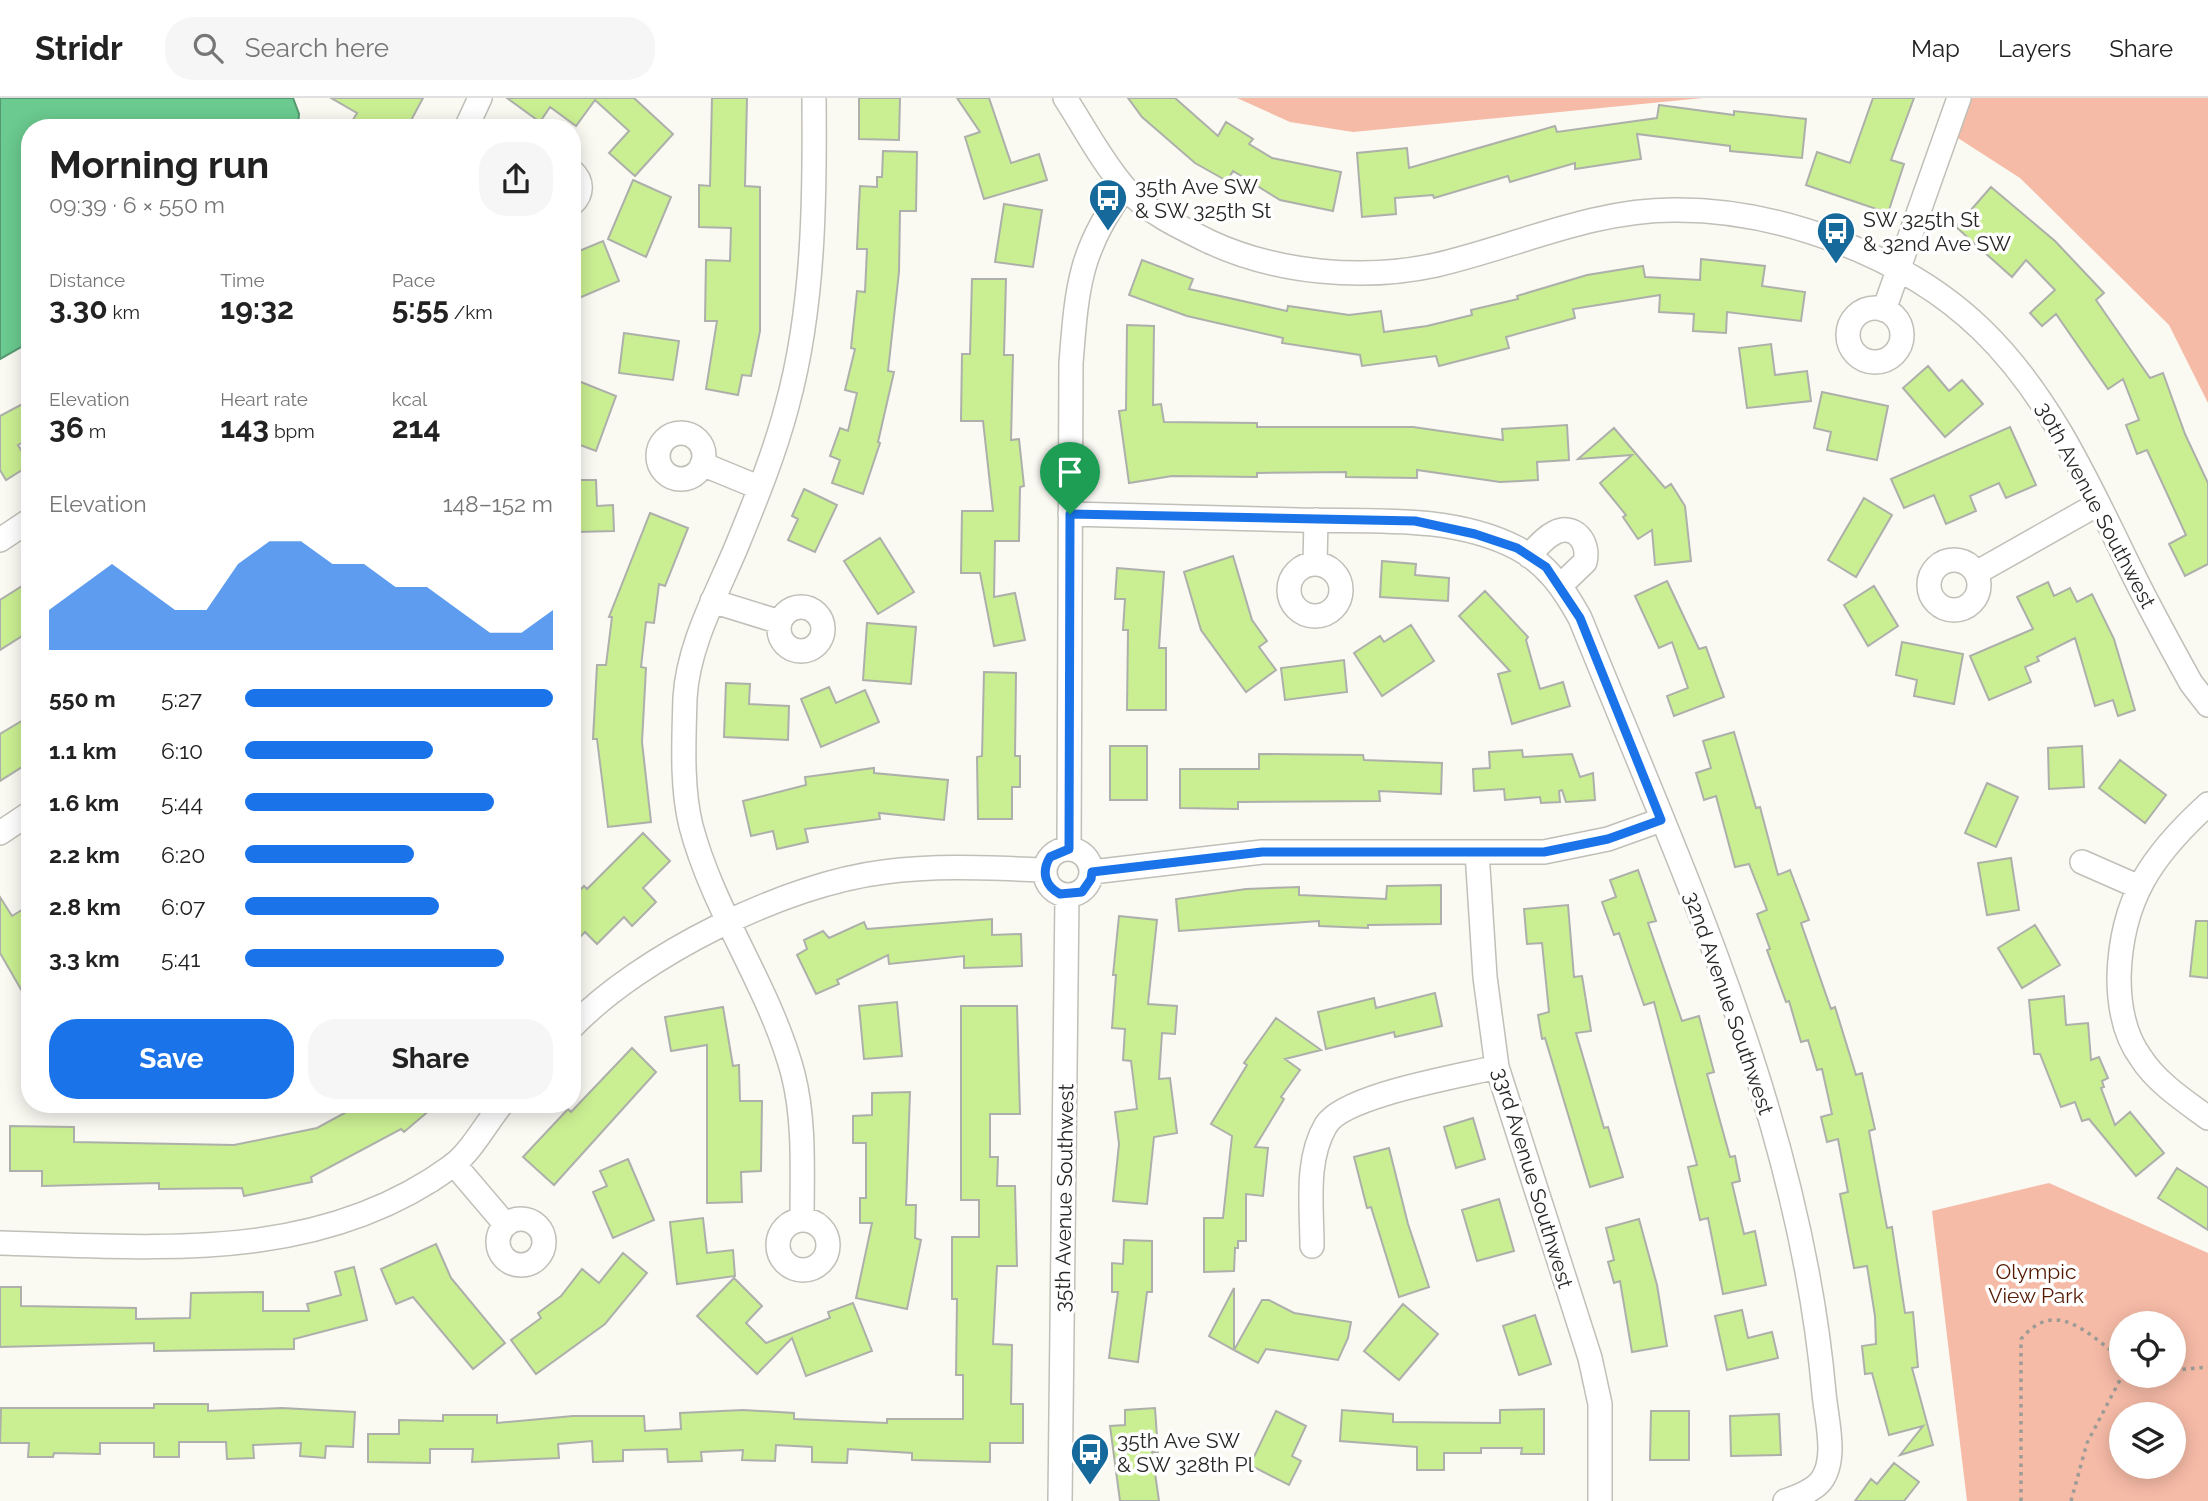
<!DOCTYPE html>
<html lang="en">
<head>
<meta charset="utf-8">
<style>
	:root { --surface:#fff; --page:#f6f6f6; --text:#222; --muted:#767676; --line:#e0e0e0; --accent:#1a73e8 }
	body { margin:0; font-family:Raleway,sans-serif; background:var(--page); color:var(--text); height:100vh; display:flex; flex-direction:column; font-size:26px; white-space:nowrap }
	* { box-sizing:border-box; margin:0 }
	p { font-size:23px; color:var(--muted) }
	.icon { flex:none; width:38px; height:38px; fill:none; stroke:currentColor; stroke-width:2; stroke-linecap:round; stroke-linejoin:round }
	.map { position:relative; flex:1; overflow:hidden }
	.panel { position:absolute; left:21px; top:21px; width:560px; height:994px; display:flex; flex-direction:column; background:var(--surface); border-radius:28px; box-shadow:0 4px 18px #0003 }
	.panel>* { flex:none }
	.tools { position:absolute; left:2109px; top:1213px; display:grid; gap:14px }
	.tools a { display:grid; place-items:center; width:77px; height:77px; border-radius:50%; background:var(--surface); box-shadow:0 4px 18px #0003; font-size:35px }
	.pin { position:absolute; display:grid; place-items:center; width:60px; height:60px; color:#fff; margin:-72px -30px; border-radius:50% 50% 50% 0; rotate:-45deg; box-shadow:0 0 7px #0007 }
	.pin .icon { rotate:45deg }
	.round { display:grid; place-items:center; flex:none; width:74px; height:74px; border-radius:28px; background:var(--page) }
	.head { display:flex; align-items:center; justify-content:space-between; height:119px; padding:0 28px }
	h1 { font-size:38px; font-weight:700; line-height:52px }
	.metrics { display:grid; grid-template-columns:repeat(3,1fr); gap:10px; height:119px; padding:7px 28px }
	.metrics div { display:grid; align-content:center }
	.metrics b { font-size:30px; font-weight:700 }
	.metrics small { font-size:19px; font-weight:400 }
	.metrics p { font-size:19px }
	.chart { height:196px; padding:14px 28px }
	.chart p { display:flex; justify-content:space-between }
	.chart svg { width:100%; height:126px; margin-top:7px; fill:var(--accent); opacity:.7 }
	.cta { display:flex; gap:14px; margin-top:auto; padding:14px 28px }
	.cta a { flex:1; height:80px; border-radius:28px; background:var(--accent); color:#fff; font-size:28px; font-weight:700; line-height:80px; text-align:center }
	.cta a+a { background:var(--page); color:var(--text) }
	ul { padding:0 28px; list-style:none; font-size:23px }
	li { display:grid; grid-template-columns:112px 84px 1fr; align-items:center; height:52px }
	li i { height:18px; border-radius:9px; background:var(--accent) }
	header { display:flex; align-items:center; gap:42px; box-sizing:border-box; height:98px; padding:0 35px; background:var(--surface); border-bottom:2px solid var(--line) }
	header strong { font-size:33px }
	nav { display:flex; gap:38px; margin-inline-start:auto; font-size:24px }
	.search { width:490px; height:63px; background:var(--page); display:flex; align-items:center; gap:18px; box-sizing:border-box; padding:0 24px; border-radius:28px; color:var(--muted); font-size:26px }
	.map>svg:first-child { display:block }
</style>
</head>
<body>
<header>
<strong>Stridr</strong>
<div class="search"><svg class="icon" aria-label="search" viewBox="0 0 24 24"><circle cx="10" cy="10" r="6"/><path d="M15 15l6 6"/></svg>Search here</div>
<nav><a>Map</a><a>Layers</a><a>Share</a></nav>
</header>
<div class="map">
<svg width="2208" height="1403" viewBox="0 0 2208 1403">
	<rect width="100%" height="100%" fill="#faf9f2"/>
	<path fill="#f6bba7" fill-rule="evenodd" d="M1237,0H1703L1353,34L1290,24Z
		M1959,0H2208V305L2169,227L2020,80L1947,33Z
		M2049,1085L2208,1155V1403H1967L1932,1113ZM2121,1225H2174V1278H2121ZM2121,1316H2174V1368H2121Z"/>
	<path fill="#6aca8f" stroke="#569970" stroke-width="2" d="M0,0H293L299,16L298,30H30V244L0,261Z"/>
	<path fill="#caef92" stroke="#adb0aa" stroke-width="2" d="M331,0H423L407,30H348L357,15Z
		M507,0H634L673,36L635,78L609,55L629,33L595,2L576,28L550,9L540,24Z
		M712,0H747L745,88L760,89V233L751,278L742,277L738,297L706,291L717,223H705L706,162L730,163L731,130L699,129V87L710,88Z
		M859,0H900L899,42L859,41Z
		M957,0H989L1011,65L1039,56L1047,82L984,101L965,39L980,34Z
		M1128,0H1175L1218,38L1226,24L1253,41L1249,46L1272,60L1341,74L1333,113L1280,102L1233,73L1227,83L1195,65L1142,19Z
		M1873,0H1914L1891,62L1904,66L1888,115L1806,87L1817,54L1850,65Z
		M1659,7L1734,17V13L1806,21L1802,60L1730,53V48L1637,36L1641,61L1575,71V65L1510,84L1508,78L1434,100L1433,97L1395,100L1396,116L1362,119L1357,55L1407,50L1409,70L1555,28L1557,34L1657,20Z
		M883,53L917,54L916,113H900L899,174L888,273L894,274L878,344L880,345L863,396L832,385L840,362L830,358L840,330L848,333L857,295L845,292L855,251L851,250L857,193L865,194L867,151H857L860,88L877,89V79H882Z
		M633,82L671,99L646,159L608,141Z
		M1991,89L2055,143L2104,195L2096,202L2150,280L2163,275L2185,336L2208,385V466L2185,478L2169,446L2186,437L2147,352L2137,356L2126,327L2139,322L2123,281L2108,291L2056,216L2042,228L2030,215L2055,192L2026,162L2012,179L1956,129Z
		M1004,106L1042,112L1033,169L995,164Z
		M603,143L619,183L572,203V156Z
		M1701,161L1765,168L1762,188L1805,194L1801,223L1727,214L1726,235L1693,233L1694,216L1659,214L1660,197L1573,211L1575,220L1506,239L1509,250L1439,268L1436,258L1362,268L1360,257L1282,245L1283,240L1187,218L1129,197L1142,162L1193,181L1189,191L1287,213L1288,208L1349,217L1381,213L1384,234L1427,228L1472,217L1471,212L1518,201L1517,198L1587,177L1643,168L1645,179L1700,182Z
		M972,181H1006L1004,257H1013L1011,342L1019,341L1024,388L1020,389L1019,443H995L994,499L1015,495L1025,542L994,548L980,475H961L962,413H993L983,323H961L962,256H970Z
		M1127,227L1154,228L1153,307L1161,306L1164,324L1257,325V329H1413L1503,342L1502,331L1567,327L1569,362L1537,364L1538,382L1500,384L1417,372V380L1346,379V374L1257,375V379L1172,378L1129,385L1119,313L1126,312Z
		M624,235L679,243L673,282L619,275Z
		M1771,246L1775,277L1807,273L1811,303L1747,310L1739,250Z
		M1928,268L1949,293L1962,282L1983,306L1945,339L1903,290Z
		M576,282L616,298L596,353L572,344V292Z
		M1822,294L1888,308L1877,362L1827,352L1831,334L1814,330Z
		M30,302V340L18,347L30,367L6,382L0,372V318Z
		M2010,329L2036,387L2006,400L1999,385L1970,398L1976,413L1946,426L1934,397L1904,410L1891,381Z
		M1614,330L1665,390L1671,386L1685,408L1691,463L1655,467L1652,432L1638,441L1623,419L1626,417L1600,385L1632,357L1578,361Z
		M572,382H596L597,408L613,407L614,433L577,434V423H572Z
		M804,391L837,407L815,454L788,442L798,421L792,418Z
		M1864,400L1892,417L1856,479L1828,462Z
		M650,415L688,430L665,488L659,486L654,525L646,524L641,569L646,570L642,644L651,724L608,729L597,641H593L597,567H606L612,519H609Z
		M880,440L914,494L878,516L844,463Z
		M1233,458L1252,522L1267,543L1259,549L1276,572L1246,594L1201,532L1184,474Z
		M1382,463L1416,466L1415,477L1449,480L1448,503L1380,499Z
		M1117,470L1164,474L1159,550H1166V612H1127L1128,532H1123L1125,501H1115Z
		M30,483V533L0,552V502Z
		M1667,483L1699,551L1706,549L1724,599L1674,618L1667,598L1688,590L1672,544L1659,550L1635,498Z
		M2048,484L2054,498L2070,490L2077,504L2092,496L2114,541L2135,612L2118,618L2113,602L2095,608L2075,540L2037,559L2039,563L2025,569L2031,584L1989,602L1970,558L2033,531L2017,499Z
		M1874,488L1898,528L1868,548L1844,507Z
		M1485,493L1528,539L1526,542L1540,591L1563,584L1570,608L1512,626L1498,576L1510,573L1459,518Z
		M867,525L916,529L911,586L863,582Z
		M1411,527L1434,563L1382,598L1354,555L1380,538L1384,544Z
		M1902,544L1963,556L1954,606L1914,598L1917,582L1896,577Z
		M1344,562L1347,594L1285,602L1281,570Z
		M984,574L1016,575L1015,658H1020V689H1012V721H978L977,659L982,658Z
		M726,585L750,586L749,606L789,608L788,642L724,639Z
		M829,589L836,605L865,592L879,624L821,649L801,601Z
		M30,618V664L0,683V636Z
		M1734,634L1756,710L1760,709L1778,777L1790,772L1809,822L1801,825L1831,911L1835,909L1856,977L1862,975L1875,1031L1869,1033L1887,1130L1892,1129L1905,1215L1913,1214L1918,1269L1912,1270L1933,1347L1900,1357L1923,1328L1889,1337L1872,1275L1865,1276L1862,1248L1876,1246L1875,1218L1867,1168L1854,1170L1840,1096L1848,1094L1838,1041L1827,1044L1821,1019L1832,1016L1822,971L1817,972L1808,942L1801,944L1789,903L1786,904L1767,852L1770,851L1757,816L1767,812L1749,766L1735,769L1716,698L1704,702L1696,675L1711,670L1703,643Z
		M1110,648H1147V702H1110Z
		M2082,648L2084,689L2049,691L2048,650Z
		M1522,652L1523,659L1572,656L1580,679L1593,675L1595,702L1566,704L1562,692L1559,693L1560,704L1541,705L1540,699L1505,702L1504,691L1474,693L1473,671L1490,670L1489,654Z
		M1259,656L1363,657L1364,662L1442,665L1441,696L1379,693L1380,703L1238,704V711L1180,710V671H1259Z
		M2120,662L2166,697L2145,725L2099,690Z
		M874,670V675L948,682L944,722L879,715L880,721L805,731L808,744L777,751L773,733L751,738L743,703L806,687L805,679Z
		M1987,685L2018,699L1996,749L1965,735Z
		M643,735L670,763L643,790L656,804L632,828L624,819L597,846L585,834L572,847V800L584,788L587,791Z
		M2011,760L2019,812L1987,817L1978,765Z
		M1638,772L1656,823L1648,825L1682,923L1699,918L1714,974L1707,976L1730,1059L1735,1058L1740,1083L1732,1085L1744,1136L1755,1133L1766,1187L1723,1196L1708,1120L1700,1122L1688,1069L1697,1067L1654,904L1644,907L1619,835L1614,837L1602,804L1616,799L1610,782Z
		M1441,787V826L1368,827V830L1319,828V823L1179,833L1176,801L1246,791L1299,789V797L1386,801L1387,788Z
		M0,799L12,818L30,807V907L0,855Z
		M1568,807L1574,879L1582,878L1591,933L1576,935L1604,1030L1608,1029L1623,1079L1590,1089L1545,940L1542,941L1538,917L1549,914L1542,845L1527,846L1524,811Z
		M1119,818L1157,822L1148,906L1177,908L1175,936L1162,935L1159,981L1170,980L1177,1035L1154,1039L1147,1106L1113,1103L1119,1046L1115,1014L1137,1011L1131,963L1123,962L1125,931L1112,930L1116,877H1113Z
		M992,821V837L1021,836L1022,868L964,870V858L889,866L888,857L837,882L839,886L816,896L797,857L807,851L804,842L823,833L829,840L864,824L867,831Z
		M2196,823H2208V880L2190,878Z
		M2035,827L2060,867L2022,890L1998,850Z
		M1435,895L1442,928L1395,939L1394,934L1326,951L1318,914L1374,900L1376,910Z
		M2064,898L2066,927L2088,925L2091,962L2099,959L2108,980L2102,983L2104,989L2101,990L2115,1027L2130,1014L2164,1055L2136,1078L2089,1021L2082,1023L2075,1004L2061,1009L2040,956H2034L2029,902Z
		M897,904L902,958L864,961L859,908Z
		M961,908H1017L1020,1016H990V1059H998L997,1088H1015L1017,1168H997L993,1246L1012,1247L1011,1306H1023V1345H990V1364L912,1362V1355L848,1351L847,1365L812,1364V1349L776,1347L775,1363L742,1362L743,1352L701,1354L702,1363L668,1364L667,1351L623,1352V1363L593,1364L592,1343L558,1346L559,1360L472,1364L473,1351H430V1365L368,1364V1336H399V1322L443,1323V1317H497V1325L573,1318H644L645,1333L681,1331L680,1315L743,1312L794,1315V1321L887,1325V1321H963V1277H956L957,1201H952V1139H979V1102H961Z
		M723,909L733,968L739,967L740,1003H762L761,1073L741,1074L742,1104L707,1105V947L671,953L665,919Z
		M1276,920L1321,952L1285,961L1300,972L1281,999L1284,1001L1255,1049L1268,1050L1263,1098L1246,1096V1143H1238V1150H1235L1234,1173L1204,1174V1120H1223L1232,1038L1211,1026L1247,967L1244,965Z
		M632,950L656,974L554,1087L523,1059L568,1011L571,1014Z
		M910,994L906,1107H916L915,1140L921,1142L907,1211L856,1200L872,1125H860V1100H866V1045H853V1018L872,1017V995Z
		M361,1006H437L404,1034L401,1031L311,1079L312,1084L244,1098L242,1090L159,1091V1085L42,1088V1073H10V1028L74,1029V1044L234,1047L317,1030Z
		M1473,1020L1485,1061L1456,1070L1444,1029Z
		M1389,1050L1408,1126L1429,1189L1399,1199L1371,1109L1367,1110L1354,1059Z
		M628,1061L654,1122L613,1140L593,1094L607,1088L600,1073Z
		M2177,1070L2208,1090V1132L2158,1100Z
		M1499,1101L1514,1153L1477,1163L1462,1112Z
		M703,1120L707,1155L733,1152L735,1178L677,1186L670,1124Z
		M1639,1121L1657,1187L1667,1248L1632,1254L1620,1183L1614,1185L1608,1164L1614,1162L1606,1130Z
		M1124,1142L1152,1143V1194H1147L1138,1264L1109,1260L1118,1194H1112V1165L1123,1166Z
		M436,1146L451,1180L505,1245L473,1271L413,1199L396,1206L381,1171Z
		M623,1155L647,1175L605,1226L536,1276L511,1242L541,1220L538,1215L561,1198L582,1171L599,1185Z
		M354,1169L367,1222L294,1241V1251L154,1253V1245L0,1249V1189H21V1208L136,1210V1221L190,1220L191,1195L263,1194V1213H309L307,1206L341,1197L335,1174Z
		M734,1180L762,1208L746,1225L766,1245L830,1220L828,1214L853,1205L872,1253L806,1278L792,1240L757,1276L697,1218Z
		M1234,1190V1252L1209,1238Z
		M1262,1202H1269L1294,1215L1351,1224L1348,1240L1338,1262L1266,1251L1258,1265L1234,1252Z
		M1403,1206L1438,1236L1399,1282L1364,1253Z
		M1742,1212L1748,1240L1772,1234L1778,1260L1727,1272L1715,1218Z
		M1535,1217L1551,1266L1519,1277L1503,1228Z
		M154,1306H208V1313L282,1310L355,1314L353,1349L326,1348L325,1360L300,1358L301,1345L253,1347L254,1360L227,1361L226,1344H179V1359H154V1345H100V1356L54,1355L53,1359H28L29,1345H0L1,1310H154Z
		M1155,1310L1158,1354H1152L1159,1403H1120L1110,1328L1125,1327V1312Z
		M1544,1311V1356H1521L1522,1350H1481V1355H1444V1372H1417V1349L1340,1343L1342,1312L1393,1316V1324L1500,1325V1312Z
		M1276,1313L1306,1328L1292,1358L1301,1363L1289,1387L1250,1367Z
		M1651,1313H1689V1362H1650Z
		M1779,1316L1781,1357L1731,1358L1730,1318Z
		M1894,1365L1919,1384L1904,1403H1855L1871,1381L1877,1386Z"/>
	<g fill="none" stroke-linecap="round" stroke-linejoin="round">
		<g stroke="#c0bfb8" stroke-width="26">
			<path id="minor" d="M1065,0C1084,29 1102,64 1125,90C1147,114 1181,130 1210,144C1277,175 1363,183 1436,167C1515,149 1590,112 1674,112C1779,111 1906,158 1982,232C2050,298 2089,386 2130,470C2149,509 2170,547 2191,585L2208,607
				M466,30L480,0
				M572,73C583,83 583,96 572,106
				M1848 237a27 27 0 1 1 54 0a27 27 0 1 1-54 0Z
				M1884,212L1959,0
				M658 358a23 23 0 1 1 46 0a23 23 0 1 1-46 0Z
				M702,366L758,389
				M1070,416C1146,418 1222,420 1298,422C1370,424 1451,416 1517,450C1547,466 1564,491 1580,520C1681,770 1800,1022 1824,1295C1826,1320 1838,1361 1821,1383C1813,1393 1797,1399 1785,1403
				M0,442L30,422
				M1529,458C1536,450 1544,440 1554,435C1574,424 1590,444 1585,464L1560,488
				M1929 487a25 25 0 1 1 50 0a25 25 0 1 1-50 0Z
				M1315,465L1316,422
				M1289 492a26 26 0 1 1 52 0a26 26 0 1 1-52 0Z
				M1976,475L2098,406
				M712,503L780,524
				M779 531a22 22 0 1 1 44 0a22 22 0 1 1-44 0Z
				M2208,706C2152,757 2121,801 2119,879C2119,908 2124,937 2141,960C2157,985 2185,1003 2208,1020
				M0,735L30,715
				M1045 774a23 23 0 1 1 46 0a23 23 0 1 1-46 0Z
				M1069,751L1071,265C1077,190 1079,152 1125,90
				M1477,754L1485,879L1497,969L1590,1260L1600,1306V1403
				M2082,764L2139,789
				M1092,774L1262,754H1544L1608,741L1661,722
				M572,929C642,857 785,786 884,774C937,767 991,770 1045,772
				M454,1066L506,1127
				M498 1144a23 23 0 1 1 46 0a23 23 0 1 1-46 0Z
				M778 1147a25 25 0 1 1 50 0a25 25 0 1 1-50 0Z
				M802,1122C802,1073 805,1023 793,976C770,889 714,815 691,728C681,688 684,640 685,600C688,546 718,494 738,445C756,401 775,354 787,308C814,210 815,101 814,0
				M0,1145C157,1149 318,1166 452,1068C472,1053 486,1025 502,1006
				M1312,1148C1312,1109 1305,1062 1326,1027C1344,997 1461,978 1497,969
				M1060,1403L1067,798"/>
		</g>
		<path stroke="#9c9b96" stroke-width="3.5" stroke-dasharray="3.5 5" stroke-linecap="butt" d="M2174,1272L2208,1269
			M2021,1403V1241C2056,1199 2088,1236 2121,1260
			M2071,1403L2087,1345L2122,1278"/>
		<use href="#minor" stroke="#fff" stroke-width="23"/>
	</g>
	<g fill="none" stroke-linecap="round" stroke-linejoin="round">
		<g stroke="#fff" stroke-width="14">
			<path id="route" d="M1070,416L1415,423L1475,436L1517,450L1546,469L1580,520L1661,722L1608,741L1544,754H1262L1092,774L1091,781L1082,794L1060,796C1045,788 1041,774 1050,759L1069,751Z"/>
		</g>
		<use href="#route" stroke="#1a73e8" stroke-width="9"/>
	</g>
	<defs>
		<g id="bus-pin" transform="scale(2.0125)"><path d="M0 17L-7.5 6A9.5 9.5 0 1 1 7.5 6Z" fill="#166a9b" stroke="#fff"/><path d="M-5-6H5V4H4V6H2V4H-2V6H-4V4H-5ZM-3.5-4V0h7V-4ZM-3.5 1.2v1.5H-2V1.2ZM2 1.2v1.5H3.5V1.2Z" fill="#fff"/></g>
	</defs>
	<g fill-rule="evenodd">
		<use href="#bus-pin" x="1108" y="100"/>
		<use href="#bus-pin" x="1836" y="133"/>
		<use href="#bus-pin" x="1090" y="1354"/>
	</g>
	<g text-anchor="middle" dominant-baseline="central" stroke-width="7" stroke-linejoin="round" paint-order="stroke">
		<g font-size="21" fill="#292826" stroke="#fff" text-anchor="start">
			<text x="1135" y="88">35th Ave SW<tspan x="1135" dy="24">&amp; SW 325th St</tspan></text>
			<text x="1863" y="121">SW 325th St<tspan x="1863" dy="24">&amp; 32nd Ave SW</tspan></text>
			<text x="1117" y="1342">35th Ave SW<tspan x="1117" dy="24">&amp; SW 328th Pl</tspan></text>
		</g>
		<g font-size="21" fill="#292826" stroke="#fff">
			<text transform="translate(2096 407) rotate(62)">30th Avenue Southwest</text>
			<text transform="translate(1729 905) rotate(71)">32nd Avenue Southwest</text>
			<text transform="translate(1533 1080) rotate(73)">33rd Avenue Southwest</text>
			<text transform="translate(1064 1100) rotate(-89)">35th Avenue Southwest</text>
		</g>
		<g font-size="21" fill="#541901" stroke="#fff">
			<text x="2036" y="1173">Olympic<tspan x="2036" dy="24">View Park</tspan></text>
		</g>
	</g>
</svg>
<div class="tools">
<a><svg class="icon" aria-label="locate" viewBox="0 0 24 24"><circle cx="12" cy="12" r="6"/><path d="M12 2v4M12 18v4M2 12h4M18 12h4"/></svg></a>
<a><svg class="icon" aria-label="layers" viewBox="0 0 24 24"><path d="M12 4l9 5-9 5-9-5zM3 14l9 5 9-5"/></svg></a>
</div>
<div class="pin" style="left:1070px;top:416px;background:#1e9e55"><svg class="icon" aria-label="arrive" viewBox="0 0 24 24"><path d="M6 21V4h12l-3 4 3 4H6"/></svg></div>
<section class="panel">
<div class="head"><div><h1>Morning run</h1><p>09:39 · 6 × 550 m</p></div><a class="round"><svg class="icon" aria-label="share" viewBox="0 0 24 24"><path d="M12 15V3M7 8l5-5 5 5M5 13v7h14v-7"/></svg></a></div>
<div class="metrics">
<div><p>Distance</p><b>3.30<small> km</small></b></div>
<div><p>Time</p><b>19:32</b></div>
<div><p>Pace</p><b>5:55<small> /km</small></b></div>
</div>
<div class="metrics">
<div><p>Elevation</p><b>36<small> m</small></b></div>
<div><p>Heart rate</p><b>143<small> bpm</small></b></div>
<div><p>kcal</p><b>214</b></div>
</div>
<div class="chart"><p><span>Elevation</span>148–152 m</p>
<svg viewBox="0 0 160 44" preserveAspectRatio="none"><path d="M0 44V30L10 22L20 14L30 22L40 30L50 30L60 14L70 6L80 6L90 14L100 14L110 22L120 22L130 30L140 38L150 38L160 30V44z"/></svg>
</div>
<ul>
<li><b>550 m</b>5:27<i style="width:100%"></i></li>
<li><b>1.1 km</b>6:10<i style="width:61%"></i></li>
<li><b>1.6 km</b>5:44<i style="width:81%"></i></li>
<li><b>2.2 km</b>6:20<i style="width:55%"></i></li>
<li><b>2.8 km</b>6:07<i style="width:63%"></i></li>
<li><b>3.3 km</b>5:41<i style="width:84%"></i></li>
</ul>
<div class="cta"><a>Save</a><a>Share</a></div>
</section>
</div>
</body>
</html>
